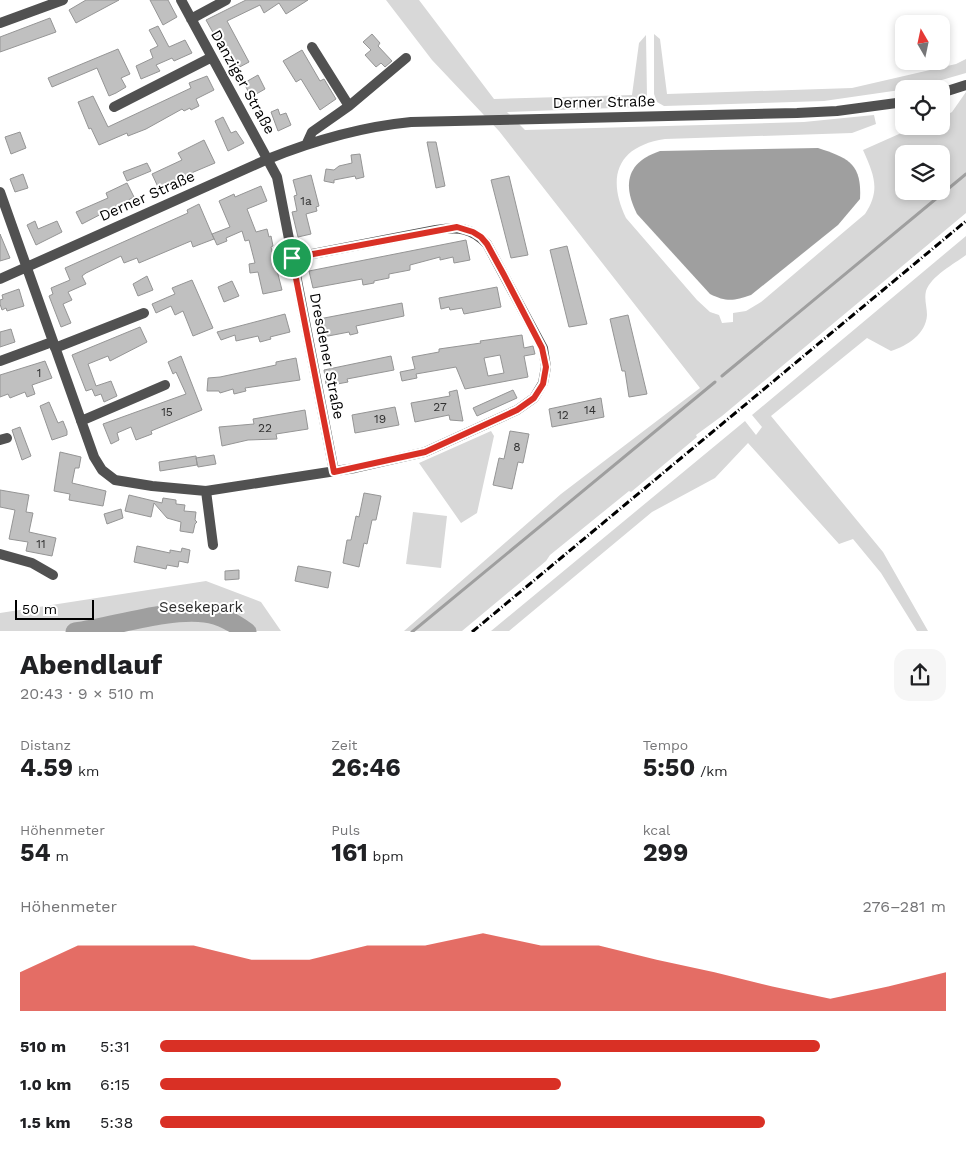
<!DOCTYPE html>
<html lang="de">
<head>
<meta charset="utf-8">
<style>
	:root { --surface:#fff; --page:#f6f6f6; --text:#202124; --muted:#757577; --accent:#d93025 }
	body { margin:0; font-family:"Work Sans",sans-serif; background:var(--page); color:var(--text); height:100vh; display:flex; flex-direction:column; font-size:19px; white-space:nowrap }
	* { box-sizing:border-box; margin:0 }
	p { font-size:16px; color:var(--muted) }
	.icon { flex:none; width:28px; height:28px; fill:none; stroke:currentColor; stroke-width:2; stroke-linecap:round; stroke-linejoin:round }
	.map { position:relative; height:632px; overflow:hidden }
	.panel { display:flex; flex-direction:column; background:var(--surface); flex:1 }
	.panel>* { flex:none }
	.needle { width:32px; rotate:351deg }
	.tools { position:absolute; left:895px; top:15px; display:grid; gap:10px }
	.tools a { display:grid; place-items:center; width:55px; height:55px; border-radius:10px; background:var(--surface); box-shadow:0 2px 8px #0003; font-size:25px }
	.scale { position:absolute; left:15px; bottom:12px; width:79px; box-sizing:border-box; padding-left:5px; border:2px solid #000; border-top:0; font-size:14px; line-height:18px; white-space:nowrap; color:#000; -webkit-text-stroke:4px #fff; paint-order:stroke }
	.pin { position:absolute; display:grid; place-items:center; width:42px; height:42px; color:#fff; margin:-21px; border:2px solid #fff; border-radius:50%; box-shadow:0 1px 5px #0007 }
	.round { display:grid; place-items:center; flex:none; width:52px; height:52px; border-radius:15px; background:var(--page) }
	.summary { display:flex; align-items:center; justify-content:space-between; height:85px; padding:0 20px }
	h1 { font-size:28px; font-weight:700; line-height:38px }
	.stats { display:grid; grid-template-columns:repeat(3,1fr); gap:8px; height:85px; padding:5px 20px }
	.stats div { display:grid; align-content:center }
	.stats b { font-size:25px; font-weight:700 }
	.stats small { font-size:14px; font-weight:400 }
	.stats p { font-size:14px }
	.chart { height:140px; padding:10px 20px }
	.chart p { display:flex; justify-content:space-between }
	.chart svg { width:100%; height:90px; margin-top:5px; fill:var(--accent); opacity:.7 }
	ul { padding:0 20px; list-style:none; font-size:16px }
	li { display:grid; grid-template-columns:80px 60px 1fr; align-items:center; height:38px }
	li i { height:12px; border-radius:6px; background:var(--accent) }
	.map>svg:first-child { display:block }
</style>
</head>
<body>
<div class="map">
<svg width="966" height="632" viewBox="0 0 966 632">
	<rect width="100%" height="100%" fill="#fff"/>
	<path fill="#d8d8d8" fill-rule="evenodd" d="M386,0H419L494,99L632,95L639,43L646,35L647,97L639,107L507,112L525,130L804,122L874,115L876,124L852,133L665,139C618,146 606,176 626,218L697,300L710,312L719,315L722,323L733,322V313L746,311L761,302L865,214C881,190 874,175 863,150L917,126H941V118L952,112L966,92V213L722,416L696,435L697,437L631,492L629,491L550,555L546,561L462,631H404L561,494L700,388L499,131L432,60ZM904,154H941V191H904Z
		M654,34L660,39L667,94L852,88L956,64L966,59V73L914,88L824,101L664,106L657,102L654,94Z
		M966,236V255C954,264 931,276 926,291C924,299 927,307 927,315C926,334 907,346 891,351L867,338L771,416L883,552L928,631H917L881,573L853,539L839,544L748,443L715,478L652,512L509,631H491L745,421L756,435L762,427L752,415Z
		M491,431L494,436L477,513L461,523L419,463Z
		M413,512L447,516L441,568L406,564Z
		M206,581L261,602L281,631H0V613Z"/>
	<path fill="#9f9f9f" d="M818,148C848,158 862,163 860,199L838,225L751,295C734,301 726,302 710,294L637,214C622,184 627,162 660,151Z"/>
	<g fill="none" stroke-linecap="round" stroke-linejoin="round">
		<path stroke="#9f9f9f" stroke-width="3" d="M722,376L966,174
			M412,632L715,382"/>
		<path stroke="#9f9f9f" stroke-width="19" d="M75,632C113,627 168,608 205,613C221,615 234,623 247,632"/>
	</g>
	<path fill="#c0c0c0" stroke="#959595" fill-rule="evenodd" d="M86,0H119L76,23L69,10Z
		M150,0H168L177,17L163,25Z
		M246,0H308L286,14L279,3L264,13L260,5L227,21L249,62L234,70L206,20Z
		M50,18L56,32L0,52V37Z
		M158,26L169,47L185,40L192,53L174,61L172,58L156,65L160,71L141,79L136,66L153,58L150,50L158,46L149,30Z
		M372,34L380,43L378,46L392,61L385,67L381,63L376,67L365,55L371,50L363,42Z
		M118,49L130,74L121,78L126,87L116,93L109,96L97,68L52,87L48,78Z
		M302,50L320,81L324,79L336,99L320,110L301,79L296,82L283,61Z
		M258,75L265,89L251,97L244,83Z
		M207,76L214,90L196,99L199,106L191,110L190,108L184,111L182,109L146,129L128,136L127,133L99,145L91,128L89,129L78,102L93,96L108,127L191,88L189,83Z
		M278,109L280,115L286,113L291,125L278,131L271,112Z
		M223,117L231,133L236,131L244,143L228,151L215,121Z
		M20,132L26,148L11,154L5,137Z
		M204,140L215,163L158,187L152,174L182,160L178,153Z
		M427,142H436L445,186L436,188Z
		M360,154L364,177L356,179L355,176L334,180V183L324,181L326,169L334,170L339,166L352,163L351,155Z
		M147,163L151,171L127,181L123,172Z
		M23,174L28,188L15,192L10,179Z
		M311,175L319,206L316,207L317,211L306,214L311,234L298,237L292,212L297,211L294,196L297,195L293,180Z
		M509,176L528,255L511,258L491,180Z
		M127,183L134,197L82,224L76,212L108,198L106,193Z
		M261,186L267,201L247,209L256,232L267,229L269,237L271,236L273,246L271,247L282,290L263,294L258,272L250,273L249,264L255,263L249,240L245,241L242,231L226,238L227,241L217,245L212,234L230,227L219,201L234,194L235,197Z
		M199,204L214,239L193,247L191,241L139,263L137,258L124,263L121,256L86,273L82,276L86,284L68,292L72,300L63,304L71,323L61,327L49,296L53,294L51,288L70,280L65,268L188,213L187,210Z
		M35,221L38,229L57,221L62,232L36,245L27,225Z
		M0,234L10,258L0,261Z
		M466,240L470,260L454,263L453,257L440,260V257L410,265V270L389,274V278L374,281V283L363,285L362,279L313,288L309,271Z
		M567,246L587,324L569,327L550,250Z
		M147,276L153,290L138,296L133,284Z
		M192,280L213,328L193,336L183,311L175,315L171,306L156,313L152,304L175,294L172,288Z
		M232,281L239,296L224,302L218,287Z
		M497,287L501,307L464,314L462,308L450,310L449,307L441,309L439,298Z
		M19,289L24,306L7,311L6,308L2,310L0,304V300L3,299L2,295Z
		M402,303L404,316L356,326L358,333L350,335L349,332L323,337L319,319Z
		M285,314L290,332L270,337L271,339L260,342L258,336L236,341L235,335L221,340L217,332Z
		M628,315L647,394L629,397L625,371H622L610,319Z
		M140,327L147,342L110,361L108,356L88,364L96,386L111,381L117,396L104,402L101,394L95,396L92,389L86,391L72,355Z
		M11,329L15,342L0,347V332Z
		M522,335L524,348L533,346L535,354L524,356L528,377L465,389L456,367L416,374L417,378L402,381L400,372L415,369L412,357L439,352V349L481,343L480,341ZM500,355L504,373L488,376L484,358Z
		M181,356L202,410L151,431L152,434L136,440L131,427L117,433L119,440L111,444L103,424L186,394L176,372L173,374L168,362Z
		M391,356L394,370L347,379L348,382L332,385L331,383L326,384L324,370Z
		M296,358L300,380L245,388L246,391L234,394L233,389L220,393L219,391H207L208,378L220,377L276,365V362Z
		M45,361L52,378L32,385L35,394L27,397L25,392L10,398L8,394L0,397V375Z
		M457,390L463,421L450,420L449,415L415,422L411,403L450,396L449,392Z
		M513,390L517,398L477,416L473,408Z
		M601,398L604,417L552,427L549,409Z
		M49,402L58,423L63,421L67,431V435L52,440L40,406Z
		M395,407L399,425L355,433L352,415Z
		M305,410L308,429L276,434L277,439L248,440L222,446L219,427L254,424L253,419Z
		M20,427L31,456L22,460L12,430Z
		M510,431L529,434L523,463L518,462L512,489L493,485L499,458L504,459Z
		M60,452L81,457L79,468H75L72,483L106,491L103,506L69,500L70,494L54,491Z
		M214,455L216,464L198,467L196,458Z
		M196,456L197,465L160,471L159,462Z
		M0,490L29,495L26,512L33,513L29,532L56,538L52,556L26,551L28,542L9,539L15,510L0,507Z
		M364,493L381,496L376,520H372L367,544L364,543L359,567L343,563L347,540H351L356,516L359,517Z
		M129,495L162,503L163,498L176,500V504L185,505L184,511L196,512L195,520L197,522L195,524L193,533L180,531L181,522L167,518L154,503L151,517L125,511Z
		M121,509L123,518L107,524L104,514Z
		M137,546L170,553V550L181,552L182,548L190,550L188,563L179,561L178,567L167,565L166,569L134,562Z
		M298,566L331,572L328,588L295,581Z
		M239,570V579L225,580V571Z"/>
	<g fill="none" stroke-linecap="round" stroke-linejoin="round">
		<path stroke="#515151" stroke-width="10" d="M181,0L277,177L334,471
			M191,19L226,0
			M0,23L63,0
			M312,47L349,106
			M941,93L966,85
			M114,107L212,57
			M307,143L312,132L349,106L406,58
			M0,192L94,457L102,470L115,480L152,486L206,491L355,468L425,452L517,410L534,398L543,383L546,367L543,348L487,244C471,227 458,227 436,230L292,258
			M0,279L268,159C315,140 360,127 411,122L797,113L837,111L904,102
			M55,348L144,313
			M0,361L52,342
			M81,421L165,385
			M0,440L7,438
			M206,491L213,545
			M0,554L32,563L53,575"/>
		<path stroke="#000" stroke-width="3" stroke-dasharray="8 2.5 1 2.5" stroke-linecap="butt" d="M472,632L966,221"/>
	</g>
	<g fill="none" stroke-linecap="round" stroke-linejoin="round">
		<g stroke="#fff" stroke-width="10">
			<path id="route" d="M457,227L473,232L481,237L487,244L504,275L542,348L546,367L543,384L534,398L517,410L425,452L334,472L292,258Z"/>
		</g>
		<use href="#route" stroke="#d93025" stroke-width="6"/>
	</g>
	<g text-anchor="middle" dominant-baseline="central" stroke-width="4" stroke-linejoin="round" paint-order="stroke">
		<g font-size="12" fill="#303030">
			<text x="306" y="201">1a</text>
			<text x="39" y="373">1</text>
			<text x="440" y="407">27</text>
			<text x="590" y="410">14</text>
			<text x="167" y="412">15</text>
			<text x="563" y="415">12</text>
			<text x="380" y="419">19</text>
			<text x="265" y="428">22</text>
			<text x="517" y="447">8</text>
			<text x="41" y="544">11</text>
		</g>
		<g font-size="15" fill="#000" stroke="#fff">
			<text transform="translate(243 82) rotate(61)">Danziger Straße</text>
			<text transform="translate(604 102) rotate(-1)">Derner Straße</text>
			<text transform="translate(147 196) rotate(-24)">Derner Straße</text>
			<text transform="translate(327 356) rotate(79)">Dresdener Straße</text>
		</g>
		<g font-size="15" fill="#2f2f2f" stroke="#fff">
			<text x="201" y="607">Sesekepark</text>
		</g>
	</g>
</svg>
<div class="tools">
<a><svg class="needle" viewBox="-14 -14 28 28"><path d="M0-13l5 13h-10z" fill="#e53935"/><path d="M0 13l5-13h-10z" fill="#757577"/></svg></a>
<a><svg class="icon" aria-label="locate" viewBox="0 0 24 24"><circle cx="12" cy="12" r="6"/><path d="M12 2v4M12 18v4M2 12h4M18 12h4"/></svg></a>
<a><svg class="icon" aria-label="layers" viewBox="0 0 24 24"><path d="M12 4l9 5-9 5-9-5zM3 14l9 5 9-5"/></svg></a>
</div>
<div class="scale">50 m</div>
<div class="pin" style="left:292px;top:258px;background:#1e9e55"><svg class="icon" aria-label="arrive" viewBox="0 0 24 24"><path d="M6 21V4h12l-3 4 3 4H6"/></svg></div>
</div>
<section class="panel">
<div class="summary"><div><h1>Abendlauf</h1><p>20:43 · 9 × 510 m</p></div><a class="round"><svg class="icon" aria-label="share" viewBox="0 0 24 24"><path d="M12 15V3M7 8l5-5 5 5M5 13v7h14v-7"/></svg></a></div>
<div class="stats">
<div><p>Distanz</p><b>4.59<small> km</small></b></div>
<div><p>Zeit</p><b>26:46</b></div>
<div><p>Tempo</p><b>5:50<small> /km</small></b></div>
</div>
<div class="stats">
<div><p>Höhenmeter</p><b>54<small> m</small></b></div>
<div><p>Puls</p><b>161<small> bpm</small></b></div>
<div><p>kcal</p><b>299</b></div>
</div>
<div class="chart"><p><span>Höhenmeter</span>276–281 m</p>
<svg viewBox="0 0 160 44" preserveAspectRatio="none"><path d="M0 44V25L10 12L20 12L30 12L40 19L50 19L60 12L70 12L80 6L90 12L100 12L110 19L120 25L130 32L140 38L150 32L160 25V44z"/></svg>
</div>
<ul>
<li><b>510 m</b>5:31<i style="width:84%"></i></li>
<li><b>1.0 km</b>6:15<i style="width:51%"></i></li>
<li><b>1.5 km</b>5:38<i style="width:77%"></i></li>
</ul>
</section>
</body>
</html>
